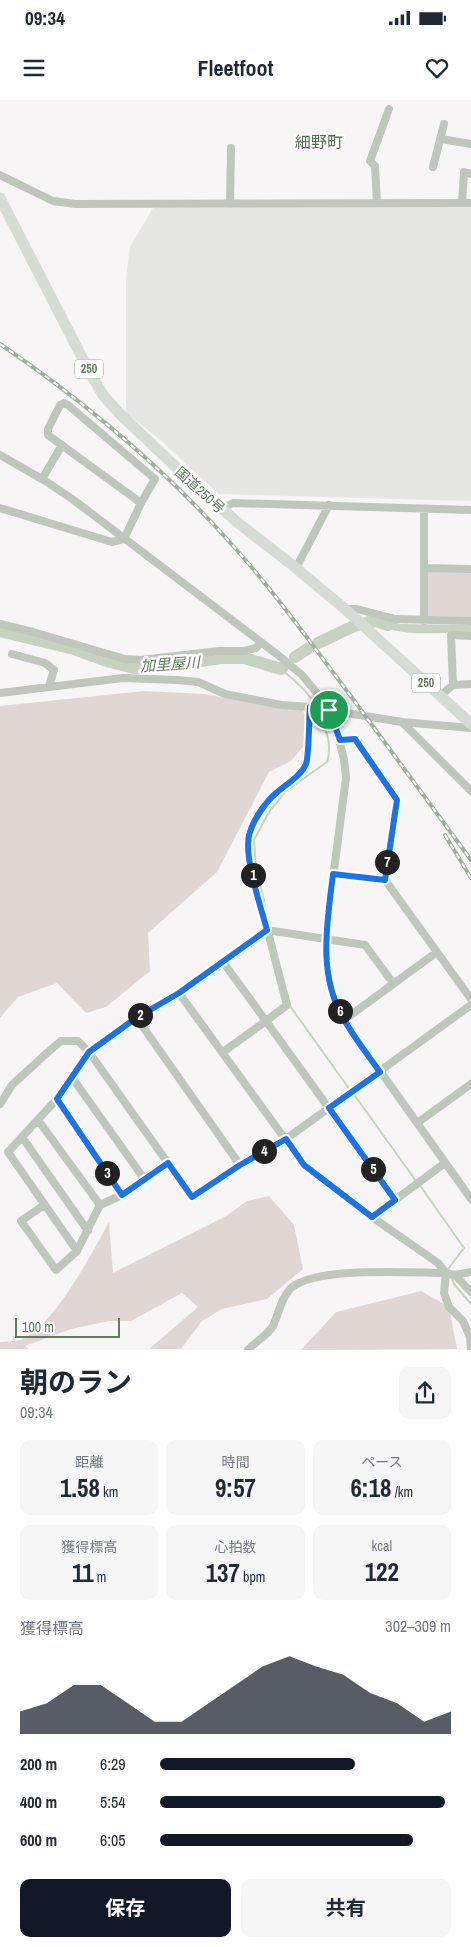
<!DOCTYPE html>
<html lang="ja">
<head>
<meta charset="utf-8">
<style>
	:root { --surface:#fff; --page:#f6f6f7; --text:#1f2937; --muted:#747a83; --accent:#111827 }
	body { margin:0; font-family:"Archivo Narrow","Noto Sans JP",sans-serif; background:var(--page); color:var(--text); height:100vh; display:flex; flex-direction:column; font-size:19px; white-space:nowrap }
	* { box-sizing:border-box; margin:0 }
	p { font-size:16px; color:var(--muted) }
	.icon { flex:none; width:28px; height:28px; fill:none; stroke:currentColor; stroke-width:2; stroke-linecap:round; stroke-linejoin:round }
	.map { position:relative; height:1250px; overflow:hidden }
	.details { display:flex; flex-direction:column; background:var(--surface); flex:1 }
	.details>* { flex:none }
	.scale { position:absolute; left:15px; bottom:12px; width:105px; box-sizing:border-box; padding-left:5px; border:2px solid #607c5c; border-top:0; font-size:14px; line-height:18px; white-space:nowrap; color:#607c5c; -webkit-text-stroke:4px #fff; paint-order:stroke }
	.pin { position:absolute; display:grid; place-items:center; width:42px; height:42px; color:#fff; margin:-21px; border:2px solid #fff; border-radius:50%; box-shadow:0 1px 5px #0007 }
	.km { position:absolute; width:25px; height:25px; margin:-12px; border-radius:50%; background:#222; color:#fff; font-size:14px; line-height:25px; text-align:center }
	.round { display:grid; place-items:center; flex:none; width:52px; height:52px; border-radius:10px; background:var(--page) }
	.overview { display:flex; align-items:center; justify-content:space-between; height:85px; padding:0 20px }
	h1 { font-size:28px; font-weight:700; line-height:38px }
	.stats { display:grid; grid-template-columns:repeat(3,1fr); gap:8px; height:85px; padding:5px 20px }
	.stats div { display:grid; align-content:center; border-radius:10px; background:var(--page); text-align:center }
	.stats b { font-size:25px; font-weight:700 }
	.stats small { font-size:14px; font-weight:400 }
	.stats p { font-size:14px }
	.chart { height:140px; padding:10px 20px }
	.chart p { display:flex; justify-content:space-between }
	.chart svg { width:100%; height:90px; margin-top:5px; fill:var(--accent); opacity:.7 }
	.cta { display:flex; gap:10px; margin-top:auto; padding:10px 20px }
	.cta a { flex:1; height:58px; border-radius:10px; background:var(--accent); color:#fff; font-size:20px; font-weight:700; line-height:58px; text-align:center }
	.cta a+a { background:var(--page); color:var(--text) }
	ul { padding:0 20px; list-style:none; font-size:16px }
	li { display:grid; grid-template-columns:80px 60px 1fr; align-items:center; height:38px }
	li i { height:12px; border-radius:6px; background:var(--accent) }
	.status { display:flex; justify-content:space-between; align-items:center; height:35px; padding:0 25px; background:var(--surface); direction:ltr }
	.status svg { height:14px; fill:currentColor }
	header { display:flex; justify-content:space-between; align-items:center; height:65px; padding:0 20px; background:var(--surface); font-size:22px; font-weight:700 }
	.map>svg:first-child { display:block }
</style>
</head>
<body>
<div class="status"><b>09:34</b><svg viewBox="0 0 49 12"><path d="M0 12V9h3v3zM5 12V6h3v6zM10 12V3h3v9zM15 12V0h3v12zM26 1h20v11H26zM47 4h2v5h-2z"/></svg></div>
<header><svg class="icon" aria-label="menu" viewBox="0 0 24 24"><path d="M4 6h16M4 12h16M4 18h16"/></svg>Fleetfoot<svg class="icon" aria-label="heart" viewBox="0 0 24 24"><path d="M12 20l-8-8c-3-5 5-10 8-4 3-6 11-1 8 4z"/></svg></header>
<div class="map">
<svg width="471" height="1250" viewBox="0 0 471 1250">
	<rect width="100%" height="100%" fill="#f8f5f7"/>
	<path fill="#e6e6e5" d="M471,106V401L219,394L158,338L126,313V177L130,147L153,108Z"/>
	<path fill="#e0d7d5" d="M430,471H471V518H429L427,516V473Z
		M144,591L204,594L262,605L303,610L306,623L307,642L291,661L269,672L217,772L148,833L150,871L106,907L86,913L57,883L18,897L0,918V606Z
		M269,1096L294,1125L303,1169L267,1199L222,1209L202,1221L181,1249H149L198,1207L182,1193L131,1221H109L71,1229L25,1246L29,1249H0V1242C7,1241 17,1242 23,1239C57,1221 90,1156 109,1122L113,1173L226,1116L247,1101Z
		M421,1191L449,1207L457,1249L301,1250L336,1212Z"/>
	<path fill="#c7d2c1" d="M367,516L401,524L471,525V532C437,532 393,540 366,517Z"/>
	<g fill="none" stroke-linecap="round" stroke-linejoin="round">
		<path stroke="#c7d2c1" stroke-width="2" d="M281,569C294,580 307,590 315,605
			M265,805L256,768L254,740L269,712L286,691L327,662C333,643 325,628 318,611
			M290,906L350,990
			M353,993L416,1081
			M419,1084L464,1148L448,1169L449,1172
			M451,1176L454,1184L471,1204"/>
		<path stroke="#c7d2c1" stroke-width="12" d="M0,531L74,549L110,562L135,568L167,566L221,558H244L281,569L283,567
			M318,543L354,526L375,521L388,525
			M295,557L309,548"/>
		<path stroke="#bfc7bd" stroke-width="8" d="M441,39L471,44
			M433,67L444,24
			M0,75L53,101L75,104L471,103
			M377,103L375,66L370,61L389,9
			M462,103L464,72L471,74
			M230,104L231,48
			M0,355L47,382L75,401L278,555L302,575L325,603L334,621L344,659L346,678L325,839L329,880L335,901L344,920L471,1099
			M42,379L62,345
			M0,408L112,442L124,439L141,403L155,379L68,305L64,303L60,305L48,329V335L141,403
			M221,409L233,403L471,410
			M424,409V521
			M296,468L329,405
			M424,468L471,469
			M345,509H357L395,519L471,521
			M0,524L33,532L125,559L141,560L219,551H244L256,548L261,543
			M12,554L45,563L54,570L49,586
			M453,585L451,535L471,536
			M0,593L123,578L177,580L198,582L225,594L281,605L310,607L402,622L471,628
			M440,596L453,585L471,584
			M310,607L306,664L298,675L273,696L258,716L249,733L248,748L251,767L287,905L266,921L395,1100
			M402,622L471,691
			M340,640L355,639L397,700L385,780L471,899
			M333,774L385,780
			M179,893L304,1065L372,1117L438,1163L446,1173L444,1193L449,1207L463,1221L470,1237L471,1250
			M136,917L240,1065
			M344,920L437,852
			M223,952L266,921L223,862
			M71,976L145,1080
			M57,999L122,1095
			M0,1004L12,985L48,952L61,941H78L89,952L192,1097L240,1065L286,1039L471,905
			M38,1020L100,1105
			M417,1023L471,984
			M22,1037L88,1131
			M168,1063L122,1095L100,1105L77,1151L8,1052L57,999L89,952L136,917L179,893L267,830L365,845L393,883
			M44,1105L21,1121L56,1170L77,1151
			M372,1117L445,1063
			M455,1175L471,1192
			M248,1250C255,1242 268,1235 273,1226C279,1213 281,1198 291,1188C316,1166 412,1173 446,1173L455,1175L471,1172"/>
		<path stroke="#d5dcd5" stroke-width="11" d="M0,98L90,273L103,295L120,314L181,372L237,422L296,468L345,509L471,624"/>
		<g stroke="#a1ae9f" stroke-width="4">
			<path id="rail" d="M0,244C81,299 160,365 226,438C271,487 310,542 350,595C390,650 431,705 471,760
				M445,735L471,778"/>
		</g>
		<use href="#rail" stroke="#fff" stroke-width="2" stroke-dasharray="5.5" stroke-linecap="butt"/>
	</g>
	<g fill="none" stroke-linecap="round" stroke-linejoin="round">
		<g stroke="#fff" stroke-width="10">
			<path id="route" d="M310,607L329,610L340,640L355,639L397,700L385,780L333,774C327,824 317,876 345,921C355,939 368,955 380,972L329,1008L395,1100L372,1117L304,1065L286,1039L240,1065L192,1097L168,1063L122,1095L57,999L89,952L136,918L179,893L267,830C261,807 242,753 250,732C254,719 265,703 275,694C285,685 301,676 306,664C309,657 309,618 310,607Z"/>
		</g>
		<use href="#route" stroke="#1a73e8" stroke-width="6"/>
	</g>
	<g text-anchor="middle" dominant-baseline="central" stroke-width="5" stroke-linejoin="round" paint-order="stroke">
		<g fill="#fff" stroke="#90a38d" stroke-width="1">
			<rect x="75" y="259.5" width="28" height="19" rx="4"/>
			<rect x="412" y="573.5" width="28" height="19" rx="4"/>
		</g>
		<g font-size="12" font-weight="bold" fill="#607c5c">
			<text x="89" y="269">250</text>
			<text x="426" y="583">250</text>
		</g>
		<g font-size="14" fill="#607c5c" stroke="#fff">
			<text transform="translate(200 390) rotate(42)">国道250号</text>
		</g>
		<g font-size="15" font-style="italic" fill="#657d5b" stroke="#fff">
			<text transform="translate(170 564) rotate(-4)">加里屋川</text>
		</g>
		<g font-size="16" fill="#566d53" stroke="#fff">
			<text x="319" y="42">細野町</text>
		</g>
	</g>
</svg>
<div class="scale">100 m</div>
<div class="pin" style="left:329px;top:610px;background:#1e9e55"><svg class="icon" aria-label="arrive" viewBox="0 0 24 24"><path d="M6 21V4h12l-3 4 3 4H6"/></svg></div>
<b class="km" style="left:253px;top:775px">1</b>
<b class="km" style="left:140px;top:915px">2</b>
<b class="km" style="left:107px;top:1073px">3</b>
<b class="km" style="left:264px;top:1051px">4</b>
<b class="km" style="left:373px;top:1069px">5</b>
<b class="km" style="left:340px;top:911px">6</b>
<b class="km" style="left:387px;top:762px">7</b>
</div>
<section class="details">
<div class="overview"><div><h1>朝のラン</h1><p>09:34</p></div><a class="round"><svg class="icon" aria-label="share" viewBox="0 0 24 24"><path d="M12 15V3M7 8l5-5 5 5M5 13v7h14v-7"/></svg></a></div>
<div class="stats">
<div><p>距離</p><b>1.58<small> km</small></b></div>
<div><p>時間</p><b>9:57</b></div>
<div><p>ペース</p><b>6:18<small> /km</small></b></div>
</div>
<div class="stats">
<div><p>獲得標高</p><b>11<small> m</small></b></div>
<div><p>心拍数</p><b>137<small> bpm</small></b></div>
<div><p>kcal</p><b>122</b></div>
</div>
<div class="chart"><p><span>獲得標高</span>302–309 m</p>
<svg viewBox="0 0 160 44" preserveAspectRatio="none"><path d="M0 44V33L10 29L20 20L30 20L40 29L50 38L60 38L70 29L80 20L90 11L100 6L110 11L120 15L130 24L140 29L150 38L160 33V44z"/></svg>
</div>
<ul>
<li><b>200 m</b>6:29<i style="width:67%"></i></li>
<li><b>400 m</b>5:54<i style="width:98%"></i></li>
<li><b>600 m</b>6:05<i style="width:87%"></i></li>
</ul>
<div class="cta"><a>保存</a><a>共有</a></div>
</section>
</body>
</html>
